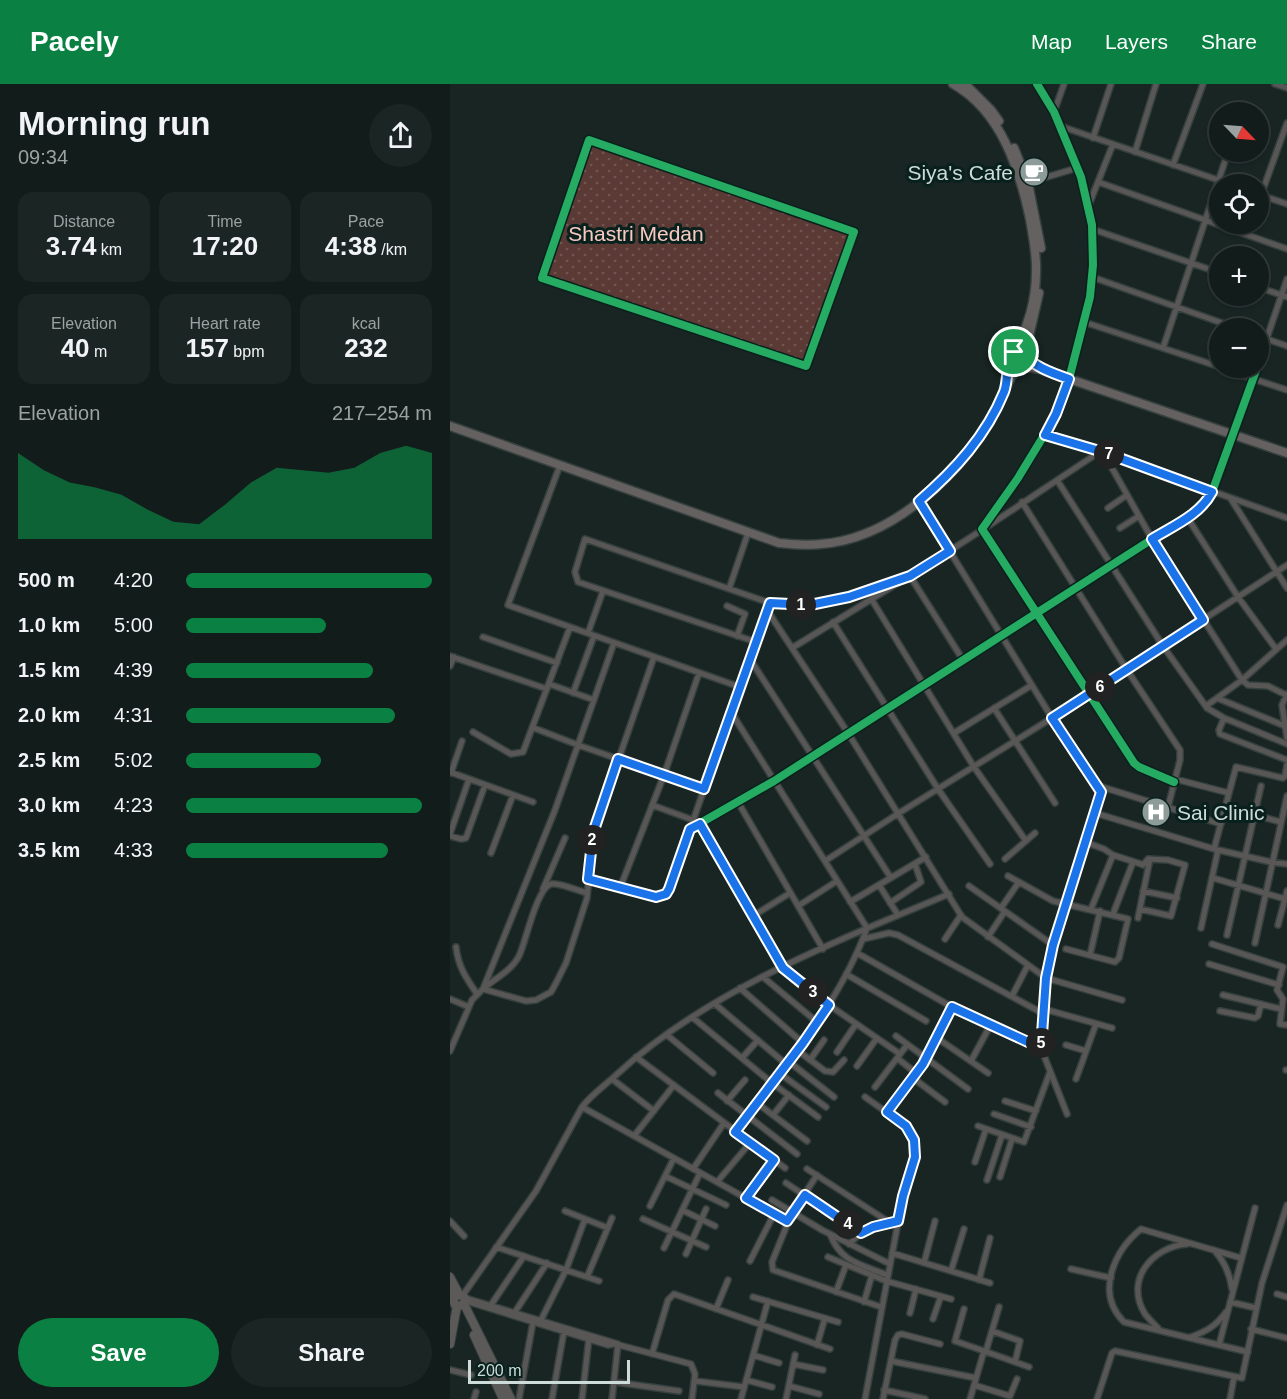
<!DOCTYPE html>
<html lang="en">
<head>
<meta charset="utf-8">
<style>
	:root { --surface:#121c1a; --page:#1b2523; --text:#f1f3f6; --muted:#9ca1a2; --line:#313a39; --accent:#0b8043 }
	body { margin:0; font-family:Arial,sans-serif; background:var(--page); color:var(--text); height:100vh; display:flex; flex-direction:column; font-size:22px; white-space:nowrap }
	* { box-sizing:border-box; margin:0 }
	p { font-size:20px; color:var(--muted) }
	.icon { flex:none; width:33px; height:33px; fill:none; stroke:currentColor; stroke-width:2; stroke-linecap:round; stroke-linejoin:round }
	.map { position:relative; flex:1; overflow:hidden }
	.panel { display:flex; flex-direction:column; background:var(--surface); width:450px }
	.panel>* { flex:none }
	.needle { width:39px; rotate:115deg }
	.buttons { position:absolute; left:759px; top:18px; display:grid; gap:12px }
	.buttons a { display:grid; place-items:center; width:60px; height:60px; border-radius:50%; background:var(--surface); box-shadow:0 2px 4px #0004,0 0 0 2px var(--line); font-size:30px }
	.scale { position:absolute; left:18px; bottom:15px; width:162px; box-sizing:border-box; padding-left:6px; border:3px solid #cddcd9; border-top:0; font-size:16px; line-height:21px; white-space:nowrap; color:#cddcd9; -webkit-text-stroke:4px #08211d; paint-order:stroke }
	.pin { position:absolute; display:grid; place-items:center; width:51px; height:51px; color:#fff; margin:-26px; border:3px solid #fff; border-radius:50%; box-shadow:0 2px 6px #0007 }
	.km { position:absolute; width:30px; height:30px; margin:-15px; border-radius:50%; background:#222; color:#fff; font-size:16px; line-height:30px; text-align:center }
	.round { display:grid; place-items:center; flex:none; width:63px; height:63px; border-radius:32px; background:var(--page) }
	.summary { display:flex; align-items:center; justify-content:space-between; height:102px; padding:0 18px }
	h1 { font-size:33px; font-weight:600; line-height:45px }
	.stats { display:grid; grid-template-columns:repeat(3,1fr); gap:9px; height:102px; padding:6px 18px }
	.stats div { display:grid; align-content:center; border-radius:15px; background:var(--page); text-align:center }
	.stats b { font-size:26px; font-weight:600 }
	.stats small { font-size:16px; font-weight:400 }
	.stats p { font-size:16px }
	.chart { height:168px; padding:12px 18px }
	.chart p { display:flex; justify-content:space-between }
	.chart svg { width:100%; height:108px; margin-top:6px; fill:var(--accent); opacity:.7 }
	.cta { display:flex; gap:12px; margin-top:auto; padding:12px 18px }
	.cta a { flex:1; height:69px; border-radius:36px; background:var(--accent); color:#fff; font-size:24px; font-weight:600; line-height:69px; text-align:center }
	.cta a+a { background:var(--page); color:var(--text) }
	ul { padding:0 18px; list-style:none; font-size:20px }
	li { display:grid; grid-template-columns:96px 72px 1fr; align-items:center; height:45px }
	li i { height:15px; border-radius:8px; background:var(--accent) }
	header { display:flex; align-items:center; gap:36px; box-sizing:border-box; height:84px; padding:0 30px; background:var(--accent); color:#fff }
	header strong { font-size:28px }
	nav { display:flex; gap:33px; margin-inline-start:auto; font-size:21px }
	main { display:flex; flex:1; min-height:0 }
	.map>svg:first-child { display:block }
</style>
</head>
<body>
<header>
<strong>Pacely</strong>
<nav><a>Map</a><a>Layers</a><a>Share</a></nav>
</header>
<main>
<section class="panel">
<div class="summary"><div><h1>Morning run</h1><p>09:34</p></div><a class="round"><svg class="icon" aria-label="share" viewBox="0 0 24 24"><path d="M12 15V3M7 8l5-5 5 5M5 13v7h14v-7"/></svg></a></div>
<div class="stats">
<div><p>Distance</p><b>3.74<small> km</small></b></div>
<div><p>Time</p><b>17:20</b></div>
<div><p>Pace</p><b>4:38<small> /km</small></b></div>
</div>
<div class="stats">
<div><p>Elevation</p><b>40<small> m</small></b></div>
<div><p>Heart rate</p><b>157<small> bpm</small></b></div>
<div><p>kcal</p><b>232</b></div>
</div>
<div class="chart"><p><span>Elevation</span>217–254 m</p>
<svg viewBox="0 0 160 44" preserveAspectRatio="none"><path d="M0 44V9L10 16L20 21L30 23L40 26L50 32L60 37L70 38L80 30L90 21L100 15L110 16L120 17L130 15L140 9L150 6L160 9V44z"/></svg>
</div>
<ul>
<li><b>500 m</b>4:20<i style="width:100%"></i></li>
<li><b>1.0 km</b>5:00<i style="width:57%"></i></li>
<li><b>1.5 km</b>4:39<i style="width:76%"></i></li>
<li><b>2.0 km</b>4:31<i style="width:85%"></i></li>
<li><b>2.5 km</b>5:02<i style="width:55%"></i></li>
<li><b>3.0 km</b>4:23<i style="width:96%"></i></li>
<li><b>3.5 km</b>4:33<i style="width:82%"></i></li>
</ul>
<div class="cta"><a>Save</a><a>Share</a></div>
</section>
<div class="map">
<svg width="837" height="1315" viewBox="0 0 837 1315">
	<defs>
		<pattern id="park-dots" width="8" height="8" patternUnits="userSpaceOnUse" patternTransform="scale(1.5)"><rect width="8" height="8" fill="#5b3934"/><path d="M2 2h.1M6 6h.1" fill="none" stroke="#715551" stroke-width="1.8" stroke-linecap="round"/></pattern>
	</defs>
	<rect width="100%" height="100%" fill="#182523"/>
	<path fill="url(#park-dots)" d="M139,56L404,148L356,282L92,194Z"/>
	<g fill="none" stroke-linecap="round" stroke-linejoin="round">
		<g stroke="#36413f" stroke-width="8">
			<path id="street" d="M587,0L604,28L631,93L642,141L643,181L640,213L619,295L607,330L568,394L532,445L684,679L689,683L724,698
				M825,0L837,4
				M604,28L614,0
				M610,42L780,100
				M643,54L661,0
				M685,68L706,0
				M723,81L753,0
				M648,98L837,165
				M577,99L627,84
				M810,111L837,120
				M811,111L837,39
				M638,123L663,60
				M642,145L770,189
				M642,193L786,244
				M808,203L837,213
				M634,238L770,283
				M808,252L837,262
				M713,264L778,68
				M808,280L837,195
				M770,284L837,306
				M595,351L653,368L837,434
				M653,368L702,455L792,596L798,601L818,602L836,611
				M110,381L58,521L290,603
				M607,396L713,562L757,624L774,634L837,660
				M781,415L837,504
				M469,417L602,634L651,706L603,861L596,894L591,964L617,1030
				M572,418L677,586L730,666V676L718,723
				M658,424L677,411
				M737,433L788,513L826,565
				M670,444L689,432
				M459,492C524,453 587,409 651,367
				M279,505L298,449
				M422,516L524,683L576,757
				M277,522L295,530L287,552
				M317,526L398,649L512,833L596,894L672,916
				M383,538L488,705L540,780
				M138,549L153,507
				M33,553L107,579
				M306,558L128,498L125,488L135,455L320,519C373,525 410,509 460,492L513,576
				M342,564L451,497
				M0,572L97,605
				M300,575L441,794
				M0,582L4,573
				M99,600L144,616
				M123,609L144,552
				M837,610L832,621L837,654
				M767,614L835,642
				M756,622L792,596L837,556
				M544,624L605,719
				M281,628L417,844
				M774,634L769,646L770,650L837,676
				M84,644L128,661L254,705
				M23,648L61,670L73,668L120,543
				M504,649L582,601
				M0,688L83,718
				M1,689L12,657
				M725,695L779,709
				M649,702L771,740
				M288,718L373,865
				M202,721L243,736
				M775,723L831,738
				M645,729L764,765L821,778L837,780
				M250,740L333,884L379,921L450,970
				M240,745L324,697L743,429L756,419L762,408L807,284
				M0,750L19,695
				M0,752L11,755L16,754L35,701
				M635,758L654,765L663,771L691,780L693,781L698,775L718,776L735,781L721,832L690,825
				M764,765L786,683L833,694L835,692L837,681
				M41,769L63,711
				M555,775L585,749
				M375,777L449,729L602,634L837,481
				M558,792L603,817L678,835L669,874L665,878L616,865
				M763,794L835,815
				M138,795C156,800 208,822 219,805L317,526
				M429,801L448,831
				M519,802L603,861
				M170,804L214,691L249,589
				M93,805L115,754
				M693,807L727,814
				M400,818L476,773
				M440,819L471,798L465,780
				M348,822L387,797
				M551,824L569,798
				M641,825L663,771
				M663,830L683,778
				M303,832L340,809
				M688,834L700,775
				M828,841L837,807
				M751,844L768,766
				M777,851L811,702
				M538,853L555,827
				M413,855L439,849L448,851L594,930
				M495,855L511,831
				M805,859L837,712
				M762,860L833,883L827,906L833,915L830,940L837,941
				M6,863C8,882 16,894 27,910
				M407,869L502,923L591,964
				M640,871L650,827
				M759,880L829,901
				M396,890L476,937
				M313,893L367,938
				M34,904C46,894 62,886 69,872C76,858 86,805 101,800C108,798 129,807 137,809
				M290,904L353,959
				M33,905L105,726L164,559
				M773,911L831,925
				M562,912L578,881
				M0,915L19,923
				M265,920L336,980
				M594,925L662,944
				M770,927L805,934L808,932L811,920
				M242,933L322,999L368,1033
				M217,951L263,989
				M446,952L518,1005
				M487,954L538,989
				M616,961L636,967
				M347,966L375,987L383,988L394,976
				M0,967L22,916L33,905L76,917L86,916L101,908L106,899L116,879L137,814L143,749L204,573
				M387,968L406,940
				M186,973L335,1084
				M292,974L308,956
				M447,974L466,989
				M360,976L374,956
				M338,977L384,1013
				M521,977L540,942
				M407,982L427,954
				M836,986H837
				M329,989L376,1023
				M463,994L495,1018
				M162,995L204,1027
				M626,995L646,940
				M425,1003L457,961
				M268,1009L347,1070
				M415,1013L456,1042L464,1056L465,1065V1073L453,1112L415,1315
				M277,1017L295,996
				M555,1017L586,1027
				M307,1019L357,1057
				M132,1023L337,1137L367,1091
				M437,1028L473,980L502,923
				M544,1030L581,1043
				M323,1031L339,1011
				M528,1042L574,1058L600,988
				M285,1048C333,984 389,921 417,844
				M184,1052L224,1001
				M525,1078L536,1045
				M243,1085L274,1039
				M357,1085L439,1138
				M215,1092L276,1121
				M550,1093L562,1055
				M537,1096L552,1051
				M267,1098L300,1059
				M336,1099L411,1149
				M296,1114L324,1076
				M322,1116L372,1146L440,1180
				M200,1122L224,1074
				M232,1126L265,1142
				M115,1127L158,1144
				M193,1135L256,1163
				M339,1136L322,1178L323,1186L431,1223
				M0,1137L14,1152
				M380,1150C391,1179 411,1180 437,1191
				M399,1160L411,1149L440,1138
				M46,1163L149,1197
				M214,1164L250,1089
				M764,1166C774,1177 780,1190 782,1205
				M442,1169L540,1199
				M236,1170L256,1125
				M378,1173L436,1197L501,1215
				M791,1174L691,1145C664,1167 645,1209 674,1238L769,1261L805,1124
				M300,1177L324,1130
				M474,1179L485,1137
				M621,1185L661,1194
				M501,1187L514,1145
				M137,1193L162,1134
				M529,1196L540,1154
				M386,1208L396,1181
				M827,1210L837,1213
				M13,1211L86,1107L132,1023C141,1011 153,1003 165,992C256,907 385,858 499,810
				M303,1213L388,1238
				M15,1214L168,1260L162,1315
				M16,1217L158,1261L164,1260
				M414,1218L422,1191
				M780,1218L806,1224
				M41,1221L74,1172
				M266,1225L278,1196
				M514,1225L505,1257L534,1267
				M65,1228L97,1179
				M460,1229L466,1205
				M483,1235L491,1212
				M90,1238L116,1186L135,1135
				M708,1244C704,1240 699,1235 695,1230C674,1196 702,1163 737,1160
				M801,1245L837,1254
				M542,1247L570,1257L565,1278
				M741,1253C757,1247 766,1242 776,1228
				M169,1261L241,1280L245,1290L242,1315
				M367,1261L375,1234
				M769,1261L798,1268
				M536,1267L549,1223
				M202,1270L218,1216L224,1210L380,1265
				M303,1271L329,1279
				M441,1277L526,1294
				M343,1280L373,1286
				M0,1286L21,1291
				M296,1296L322,1303
				M245,1297L294,1303
				M164,1298L229,1307
				M524,1301L560,1312L567,1295
				M339,1302L369,1310
				M434,1306L475,1315
				M24,1315L26,1308
				M69,1315L83,1238
				M102,1315L114,1247
				M132,1315L139,1254
				M291,1315L318,1217
				M336,1315L345,1271
				M433,1315L445,1256L448,1251L452,1250L490,1260
				M520,1315L534,1267L579,1283
				M647,1315L662,1269L665,1267L792,1294L812,1199L837,1121
				M780,1315L784,1293"/>
		</g>
		<g stroke="#36413f" stroke-width="10">
			<path id="secondary" d="M0,1193L9,1210L15,1214L14,1220L9,1222L5,1221L3,1215L9,1210
				M0,1205L4,1213
				M14,1220L61,1315
				M24,1251L53,1315
				M0,1260L7,1222"/>
		</g>
		<g stroke="#36413f" stroke-width="11">
			<path id="primary" d="M503,0C551,27 569,84 580,135C583,153 587,171 586,189C586,215 578,245 564,268
				M515,0L541,26L549,37
				M564,64L578,99L591,164
				M557 275a8 8 0 1 1 16 0a8 8 0 1 1-16 0Z
				M571,271L579,252L589,209
				M569,282L590,285L837,369
				M0,342L329,459C343,460 357,462 371,460C440,455 502,397 538,341C549,322 555,301 567,283"/>
		</g>
		<use href="#street" stroke="#585756" stroke-width="5"/>
		<use href="#secondary" stroke="#5c5a59" stroke-width="8"/>
		<use href="#primary" stroke="#646160" stroke-width="8"/>
		<g stroke="#08211d" stroke-width="11">
			<path id="cycleway" d="M587,0L604,28L631,93L642,141L643,181L640,213L619,295L607,330L568,394L532,445L684,679L689,683L724,698
				M139,56L404,148L356,282L92,194Z
				M240,745L324,697L743,429L756,419L762,408L807,284"/>
		</g>
		<use href="#cycleway" stroke="#26ab63" stroke-width="8"/>
	</g>
	<g fill="none" stroke-linecap="round" stroke-linejoin="round">
		<g stroke="#fff" stroke-width="12">
			<path id="route" d="M561,268H568C587,283 596,287 619,295L606,330L595,351L653,368L762,408C750,431 723,442 702,455L753,536L602,634L651,708L603,861L596,894L591,964L502,923L473,980L437,1028L456,1042L464,1056L465,1073L453,1112L448,1137L423,1143L411,1149L355,1111L337,1137L296,1114L324,1076L285,1048L353,959L379,921L333,884L250,740L240,745L219,805L216,810L206,813L138,795L143,749L168,675L254,705L320,519L360,521L399,513L460,492L500,467L469,417C505,386 536,352 554,308C559,296 556,273 561,268Z"/>
		</g>
		<use href="#route" stroke="#1a73e8" stroke-width="8"/>
	</g>
	<defs>
		<g id="cafe-disc" transform="scale(1.5)"><circle r="9.5" fill="#8e9c99" stroke="#08211d"/><path d="M-5.5-4.5H6V0H3Q3 3.5 0 3.5H-2.5Q-5.5 3.5-5.5 0ZM3-3.2v2h1.7v-2ZM-6 4.5H4V6H-6Z" fill="#fff"/></g>
		<g id="hospital-disc" transform="scale(1.5)"><circle r="9.5" fill="#8e9c99" stroke="#08211d"/><path d="M-5-5h3v3.5h4V-5h3V5h-3V1.5h-4V5h-3Z" fill="#fff"/></g>
	</defs>
	<g fill-rule="evenodd">
		<use href="#cafe-disc" x="584" y="88"/>
		<use href="#hospital-disc" x="706" y="728"/>
	</g>
	<g text-anchor="middle" dominant-baseline="central" stroke-width="6" stroke-linejoin="round" paint-order="stroke">
		<g font-size="21" fill="#cddcd9" stroke="#08211d" text-anchor="end">
			<text x="563" y="88">Siya's Cafe</text>
			<text x="727" y="728" text-anchor="start">Sai Clinic</text>
		</g>
		<g font-size="21" fill="#f9c8c1" stroke="#08211d">
			<text x="186" y="149">Shastri Medan</text>
		</g>
	</g>
</svg>
<div class="buttons">
<a><svg class="needle" viewBox="-14 -14 28 28"><path d="M0-13l5 13h-10z" fill="#e53935"/><path d="M0 13l5-13h-10z" fill="#9ca1a2"/></svg></a>
<a><svg class="icon" aria-label="locate" viewBox="0 0 24 24"><circle cx="12" cy="12" r="6"/><path d="M12 2v4M12 18v4M2 12h4M18 12h4"/></svg></a>
<a>+</a>
<a>−</a>
</div>
<div class="scale">200 m</div>
<div class="pin" style="left:564px;top:268px;background:#1e9e55"><svg class="icon" aria-label="arrive" viewBox="0 0 24 24"><path d="M6 21V4h12l-3 4 3 4H6"/></svg></div>
<b class="km" style="left:351px;top:521px">1</b>
<b class="km" style="left:142px;top:756px">2</b>
<b class="km" style="left:363px;top:908px">3</b>
<b class="km" style="left:398px;top:1140px">4</b>
<b class="km" style="left:591px;top:959px">5</b>
<b class="km" style="left:650px;top:603px">6</b>
<b class="km" style="left:659px;top:370px">7</b>
</div>
</main>
</body>
</html>
